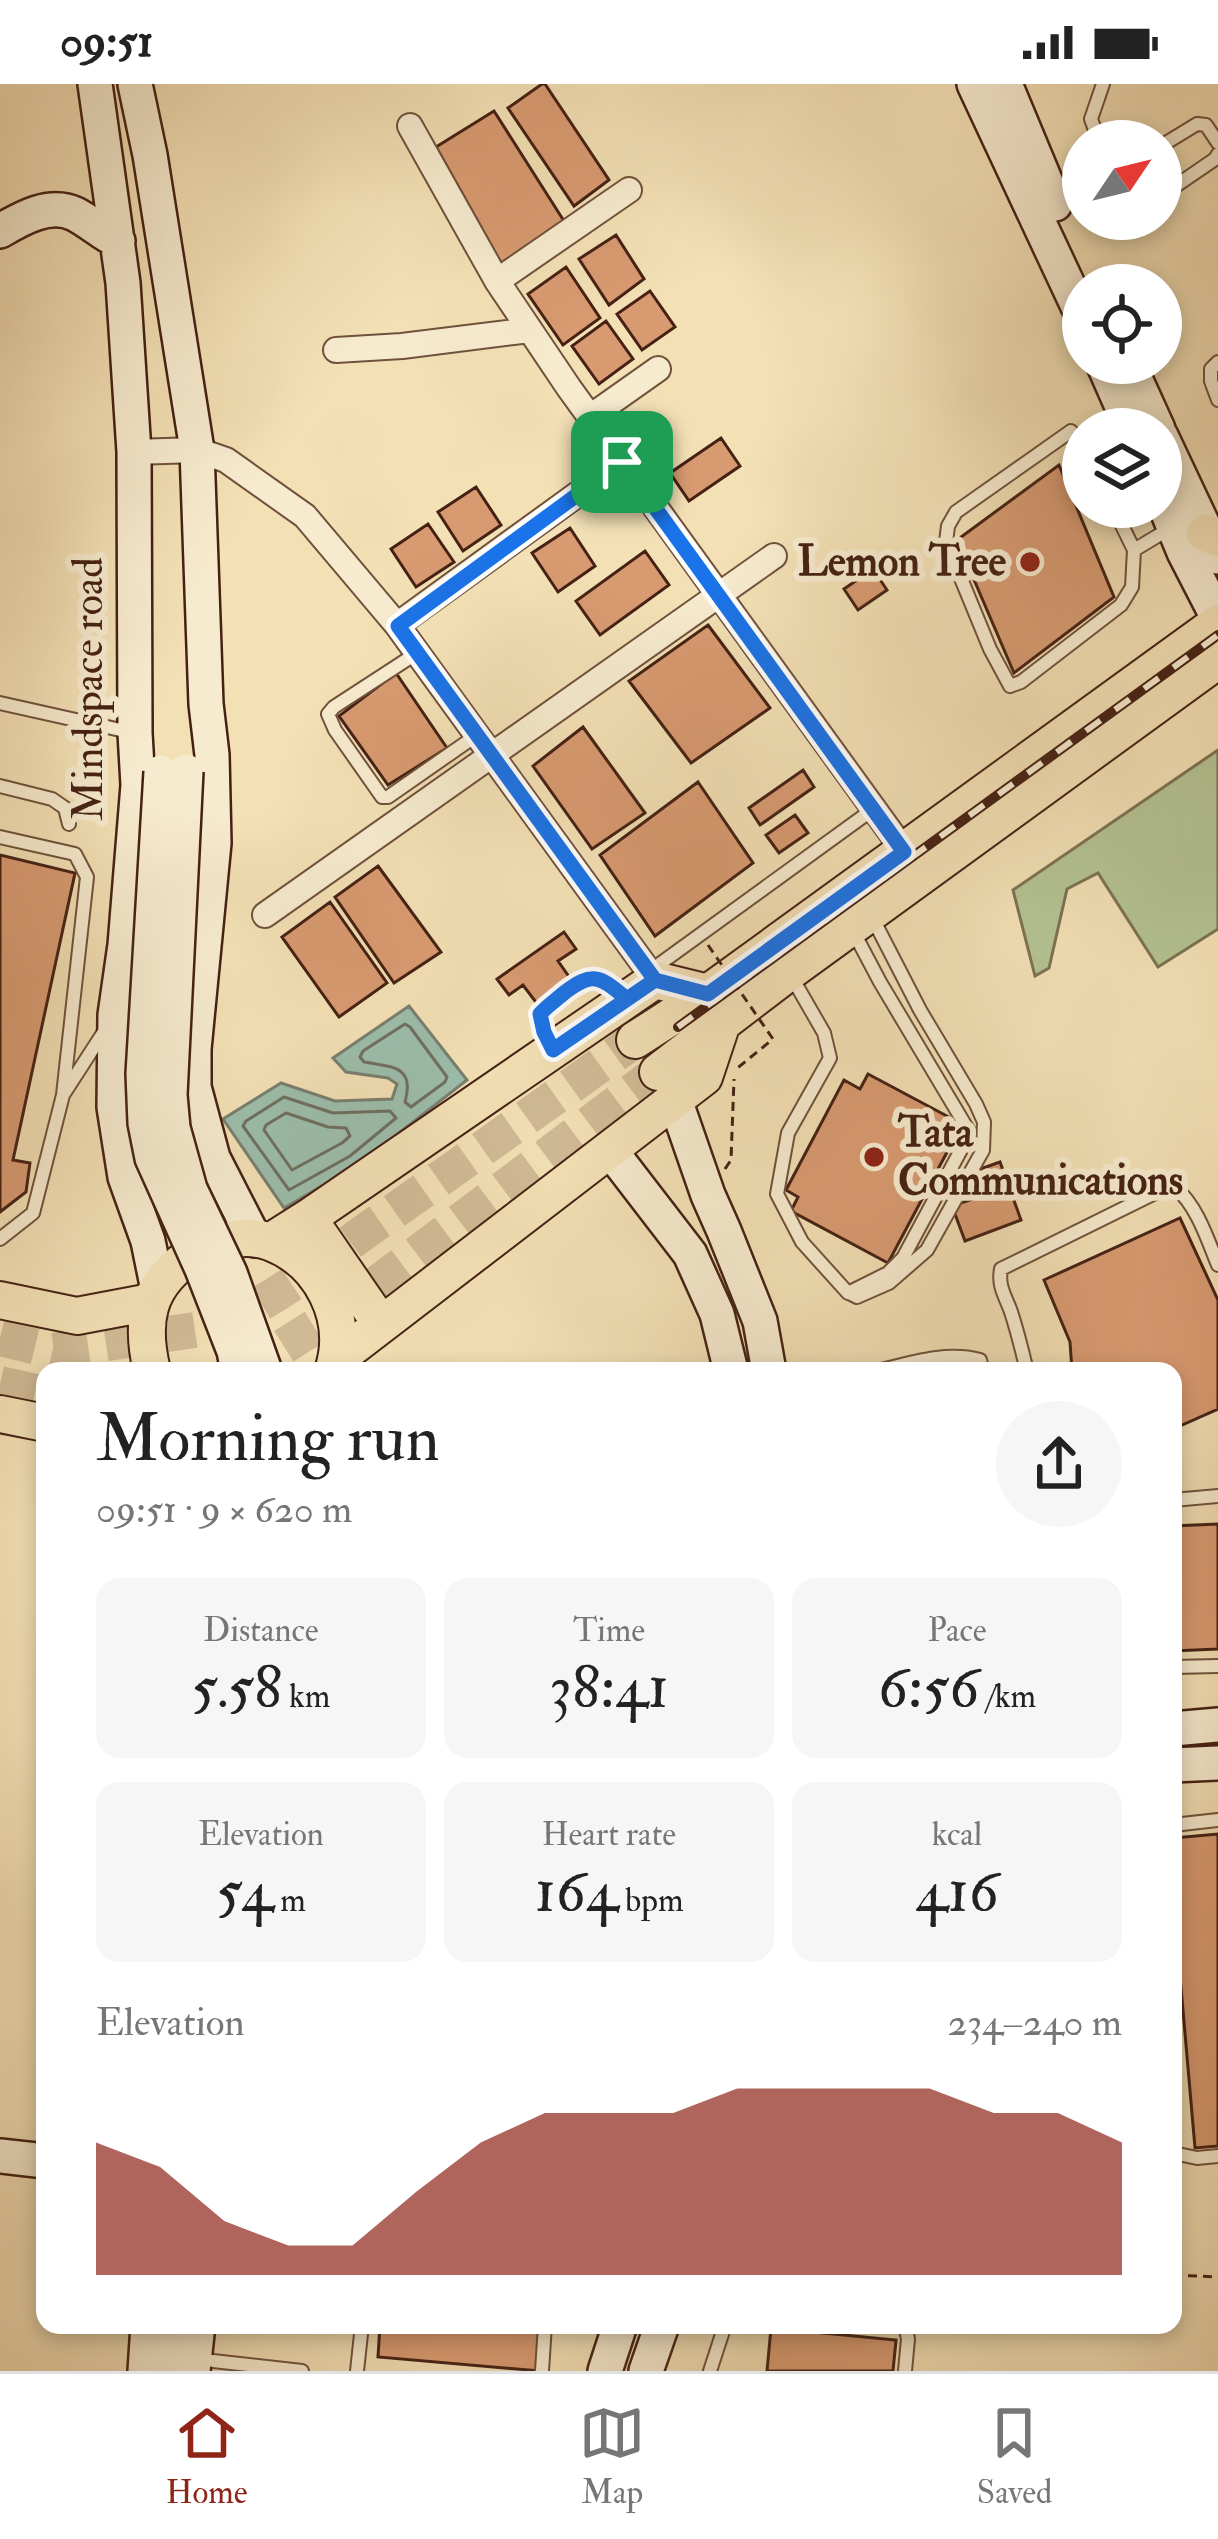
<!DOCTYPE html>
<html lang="en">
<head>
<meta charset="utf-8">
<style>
	:root { --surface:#fff; --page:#f6f6f6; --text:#222; --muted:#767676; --line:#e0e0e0; --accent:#8f2418 }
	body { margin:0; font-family:"IM FELL Double Pica",serif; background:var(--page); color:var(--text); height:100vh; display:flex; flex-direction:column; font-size:45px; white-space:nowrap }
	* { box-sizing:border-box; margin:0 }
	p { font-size:39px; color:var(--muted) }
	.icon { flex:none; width:66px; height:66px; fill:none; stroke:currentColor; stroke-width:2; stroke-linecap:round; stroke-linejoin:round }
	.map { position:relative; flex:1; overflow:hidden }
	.panel { position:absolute; left:36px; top:1278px; width:1146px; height:972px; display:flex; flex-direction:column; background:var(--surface); border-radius:24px; box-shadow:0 6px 18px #0003 }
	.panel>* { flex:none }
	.needle { width:78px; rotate:55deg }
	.tools { position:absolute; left:1062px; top:36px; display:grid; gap:24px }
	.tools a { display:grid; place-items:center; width:120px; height:120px; border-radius:50%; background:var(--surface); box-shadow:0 6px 18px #0003; font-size:60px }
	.pin { position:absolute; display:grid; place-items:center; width:102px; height:102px; color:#fff; margin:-51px; border-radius:24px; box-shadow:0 6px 18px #0006 }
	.round { display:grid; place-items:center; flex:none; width:126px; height:126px; border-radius:63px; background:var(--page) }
	.overview { display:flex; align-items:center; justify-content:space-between; height:204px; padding:0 60px }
	h1 { font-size:66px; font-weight:600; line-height:90px }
	.stats { display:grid; grid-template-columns:repeat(3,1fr); gap:18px; height:204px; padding:12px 60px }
	.stats div { display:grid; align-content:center; border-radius:24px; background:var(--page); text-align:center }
	.stats b { font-size:60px; font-weight:600 }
	.stats small { font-size:33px; font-weight:400 }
	.stats p { font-size:33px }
	.chart { height:336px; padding:24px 60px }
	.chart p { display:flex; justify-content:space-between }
	.chart svg { width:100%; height:216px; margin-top:12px; fill:var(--accent); opacity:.7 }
	.status { display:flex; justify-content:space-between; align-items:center; height:84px; padding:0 60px; background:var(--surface); direction:ltr }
	.status svg { height:33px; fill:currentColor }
	.dock { display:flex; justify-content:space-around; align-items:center; height:168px; border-top:3px solid var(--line); background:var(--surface); font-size:33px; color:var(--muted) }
	.dock a { display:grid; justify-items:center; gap:6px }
	.dock .on { color:var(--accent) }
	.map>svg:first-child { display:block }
</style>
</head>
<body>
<div class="status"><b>09:51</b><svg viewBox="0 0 49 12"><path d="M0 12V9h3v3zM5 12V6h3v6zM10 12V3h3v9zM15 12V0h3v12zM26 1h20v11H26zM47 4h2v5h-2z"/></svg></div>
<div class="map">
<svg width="1218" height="2287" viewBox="0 0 1218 2287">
	<rect width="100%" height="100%" fill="#f3e0b5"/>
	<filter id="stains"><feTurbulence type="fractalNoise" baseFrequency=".00167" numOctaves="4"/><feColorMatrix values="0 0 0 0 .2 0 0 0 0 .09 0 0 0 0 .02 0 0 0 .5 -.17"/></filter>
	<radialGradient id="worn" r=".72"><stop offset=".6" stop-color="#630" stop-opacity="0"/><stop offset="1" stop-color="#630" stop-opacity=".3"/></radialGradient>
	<path fill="#b4c392" stroke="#7c7253" stroke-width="3" d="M1218,666V845L1158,883L1098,789L1067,805L1049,884L1035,892L1013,806Z"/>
	<path fill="#9bbdab" stroke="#797f6f" stroke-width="3" d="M409,922L467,996L358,1081L284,1124L223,1035L281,999L335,1017L392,1015L397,1000L388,994L346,988L333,974Z"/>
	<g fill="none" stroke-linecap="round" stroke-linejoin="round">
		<path stroke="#706f60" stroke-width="3" d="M405,940L410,943L447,993L445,998L411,1023L405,1018C415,982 393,983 364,978L360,973L363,967Z
			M284,1013L333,1029L390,1027L396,1034L350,1072L289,1106L243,1042L246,1037Z
			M286,1029L328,1043L346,1044L350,1052L342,1059L292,1086L264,1046L266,1041Z"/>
	</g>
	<path fill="#d89a71" stroke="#452114" stroke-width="3" d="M542,0H545L609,96L574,122L508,24Z
		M494,27L564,137L502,181L436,63Z
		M616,151L644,195L609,221L579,175Z
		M566,183L600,234L563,261L528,210Z
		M650,207L675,243L642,266L617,230Z
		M606,237L633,275L599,300L572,262Z
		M721,354L740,382L689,417L670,389Z
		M1059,381L1114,513L1014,589L957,456Z
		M476,403L501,441L463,467L438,428Z
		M428,440L454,478L416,503L391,465Z
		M570,444L595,482L558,508L532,469Z
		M645,467L669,501L600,551L576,517Z
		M873,485L887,506L858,526L844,505Z
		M708,541L770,624L691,679L629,597Z
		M396,589L447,664L388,701L339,632Z
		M583,643L645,729L592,765L533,682Z
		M803,686L814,703L760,741L749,724Z
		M698,698L753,779L655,852L600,771Z
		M795,731L808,749L779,769L766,751Z
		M0,771L75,789L13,1076L30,1079L26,1108L0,1128Z
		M378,782L441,868L394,899L335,813Z
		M330,818L387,899L339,933L282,853Z
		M564,848L576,865L558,877L572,897L538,921L523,901L509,911L497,895Z
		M868,990L962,1040L888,1179L791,1127L798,1113L786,1106L844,996L860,1005Z
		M1000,1078L1021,1136L965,1157L952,1122L981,1112L972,1088Z
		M1180,1134L1218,1216V1325L1173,1345V1287H1072L1070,1258L1044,1196Z
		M1218,1440V1565L1173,1567V1442Z
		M1218,1750V2062L1195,2064L1173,1812V1754Z
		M380,2241H543L540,2287L378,2273Z
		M771,2244L896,2256L893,2287H767Z"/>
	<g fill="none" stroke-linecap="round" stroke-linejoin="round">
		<path stroke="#d0ba95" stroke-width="36" stroke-dasharray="36 18" stroke-linecap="butt" d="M0,1254L54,1267L208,1244C269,1223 327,1174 380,1137C465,1077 550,1017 635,956
			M236,1287L267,1273L346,1223L658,988
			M0,1300L45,1310"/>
		<g stroke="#70513c" stroke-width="16">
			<path id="lane" d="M1099,57L1091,35L1103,0
				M1161,62L1197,40L1206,41L1218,59
				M1161,112L1215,75L1218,70
				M1218,278L1211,285V297L1218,316
				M1083,366L1071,347L956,428L948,442L946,458L990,565L1010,602L1021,598L1121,521L1132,503L1134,466L1113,423
				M1134,466L1169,445
				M417,569L334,623L328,630L335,646L382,713H388L477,651
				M0,619L134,649
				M0,702L52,715L65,724L69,740
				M0,753L75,770L87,793L63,1011
				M650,887L872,726
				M790,890L824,949L830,974L788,1049L777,1110L802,1158L848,1209L888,1189L903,1174L970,1049L880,898L852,845
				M550,960L544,948L540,930C547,922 555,916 563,910C592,888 598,892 625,913
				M0,1155L33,1129L63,1011L107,943
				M849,1209L857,1213L889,1199L927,1166L983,1066L984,1038L976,1020L920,926L872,833
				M878,1287C910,1279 946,1267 980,1276L983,1287
				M1027,1287C1022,1267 1017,1245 1010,1225C1004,1210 998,1201 1001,1185L1165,1104L1175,1103C1197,1122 1207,1154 1218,1181
				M1173,1416L1218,1412
				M1173,1583L1218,1582
				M1173,1741L1218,1736
				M1173,2069L1197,2074L1218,2072
				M213,2277L302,2287
				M357,2287L362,2241
				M542,2287L545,2241
				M710,2287L725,2241
				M905,2287L908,2255L905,2241"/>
		</g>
		<g stroke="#70513c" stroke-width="28">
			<path id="street" d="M410,42L497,197L569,304L905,768
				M497,197L629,106
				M336,266L402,262L530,246
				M590,333L658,285
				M134,368L197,366L226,376L305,432L397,541L655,896
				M397,541L622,378
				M265,831L774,472"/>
		</g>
		<g stroke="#452114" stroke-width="38">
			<path id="secondary" d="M95,0L123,199L134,368L135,649L138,701L125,861L115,931L114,1023L125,1093L148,1157L158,1206
				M135,0L150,71L197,366L206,620L212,671L214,759L194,965V1003L213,1074L255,1156
				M974,0L1083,233
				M1005,0L1055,120
				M0,147C22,134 50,118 75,130C89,137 103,150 118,157
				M1103,279L1132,345
				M1128,279L1158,345
				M1161,352L1218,473
				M1161,412L1184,468L1218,534
				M675,1016L708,1111L724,1147L760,1237L769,1287
				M610,1066L690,1170L717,1230L731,1287
				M1173,1645L1218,1641
				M1173,1681L1218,1679
				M0,2072L45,2077
				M145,2287L148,2241
				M168,2287L172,2241
				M193,2287L198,2241
				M605,2287L620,2241
				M646,2287L662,2241"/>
		</g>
		<g stroke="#452114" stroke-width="40">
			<path id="primary" d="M1205,449L1218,454
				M635,956L708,909L1218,539
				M658,988L789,888L1218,576
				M308,1134L381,1240
				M270,1158L308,1134L655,896L708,909
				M0,1216L77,1232L151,1218
				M338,1274L704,993L722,939
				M152,1287C147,1266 144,1244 150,1223C162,1178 226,1142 270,1158C322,1178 350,1235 333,1287
				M0,1330L45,1339"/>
		</g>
		<path stroke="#452114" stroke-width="3" stroke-dasharray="9 6" stroke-linecap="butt" d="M725,1085L731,1076L734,995
			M1173,2191L1218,2193"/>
		<use href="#lane" stroke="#f7ebcf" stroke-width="12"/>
		<use href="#street" stroke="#f7ebcf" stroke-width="24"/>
		<use href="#secondary" stroke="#f7ebcf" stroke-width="33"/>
		<use href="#primary" stroke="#f3e0b5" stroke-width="36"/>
		<g stroke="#452114" stroke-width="10">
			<path id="rail" d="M678,943L1218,551"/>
		</g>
		<use href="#rail" stroke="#f7ebcf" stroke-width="6" stroke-dasharray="18" stroke-linecap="butt"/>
		<g stroke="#452114" stroke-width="38" stroke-linecap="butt">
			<path id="secondary-bridge" d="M186,687L170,1011L173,1044L190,1105L230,1189L265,1287
				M161,688L143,990L145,1039L152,1074L202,1185L234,1267L238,1287"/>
		</g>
		<path stroke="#452114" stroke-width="3" stroke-dasharray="9 6" stroke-linecap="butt" d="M708,861L773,955L735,986"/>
		<use href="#secondary-bridge" stroke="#f7ebcf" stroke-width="33"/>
	</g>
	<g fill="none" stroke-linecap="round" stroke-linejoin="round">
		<g stroke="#fff" stroke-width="24">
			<path id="route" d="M622,378L398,542L655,896L553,966L544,948L540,930C547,922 556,916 564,909C594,886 600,893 627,915L655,896L708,910L904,768L622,378"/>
		</g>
		<use href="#route" stroke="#1a73e8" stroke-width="15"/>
	</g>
	<g fill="#8f2418" stroke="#f7ebcf" stroke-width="4.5">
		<circle cx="1030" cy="478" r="12"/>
		<circle cx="874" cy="1073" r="12"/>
	</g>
	<g text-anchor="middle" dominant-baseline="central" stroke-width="12" stroke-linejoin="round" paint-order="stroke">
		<g font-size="42" font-weight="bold" fill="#452114" stroke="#f7ebcf" text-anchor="end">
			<text x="1006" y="478">Lemon Tree</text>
			<text x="898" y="1049" text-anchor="start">Tata<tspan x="898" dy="48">Communications</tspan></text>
		</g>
		<g font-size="42" fill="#452114" stroke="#f7ebcf">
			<text transform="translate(89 605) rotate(-90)">Mindspace road</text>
		</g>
	</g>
	<rect width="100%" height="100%" filter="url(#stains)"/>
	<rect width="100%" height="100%" fill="url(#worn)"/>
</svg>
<div class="tools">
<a><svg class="needle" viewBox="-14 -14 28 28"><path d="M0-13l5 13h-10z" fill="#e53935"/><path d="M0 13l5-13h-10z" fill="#767676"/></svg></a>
<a><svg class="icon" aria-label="locate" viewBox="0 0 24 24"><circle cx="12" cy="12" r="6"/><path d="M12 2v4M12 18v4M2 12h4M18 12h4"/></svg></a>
<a><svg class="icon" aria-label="layers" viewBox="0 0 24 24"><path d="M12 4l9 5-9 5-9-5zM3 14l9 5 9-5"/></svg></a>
</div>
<div class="pin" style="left:622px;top:378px;background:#1e9e55"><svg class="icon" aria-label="arrive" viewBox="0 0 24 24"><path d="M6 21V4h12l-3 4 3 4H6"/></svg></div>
<section class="panel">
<div class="overview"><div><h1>Morning run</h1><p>09:51 · 9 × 620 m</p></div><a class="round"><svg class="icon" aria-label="share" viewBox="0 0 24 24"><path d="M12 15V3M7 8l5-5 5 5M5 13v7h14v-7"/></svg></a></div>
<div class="stats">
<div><p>Distance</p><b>5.58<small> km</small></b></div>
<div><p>Time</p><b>38:41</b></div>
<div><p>Pace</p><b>6:56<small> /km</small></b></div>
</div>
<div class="stats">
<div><p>Elevation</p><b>54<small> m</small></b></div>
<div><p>Heart rate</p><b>164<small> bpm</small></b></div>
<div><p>kcal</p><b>416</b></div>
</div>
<div class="chart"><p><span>Elevation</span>234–240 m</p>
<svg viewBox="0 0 160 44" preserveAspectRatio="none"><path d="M0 44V17L10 22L20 33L30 38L40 38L50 27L60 17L70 11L80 11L90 11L100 6L110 6L120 6L130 6L140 11L150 11L160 17V44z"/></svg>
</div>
</section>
</div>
<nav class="dock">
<a class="on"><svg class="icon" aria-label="home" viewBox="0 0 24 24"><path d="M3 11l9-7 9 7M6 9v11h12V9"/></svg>Home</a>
<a><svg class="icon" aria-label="map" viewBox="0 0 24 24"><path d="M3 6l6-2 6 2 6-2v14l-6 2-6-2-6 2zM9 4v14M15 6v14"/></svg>Map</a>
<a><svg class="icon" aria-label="saved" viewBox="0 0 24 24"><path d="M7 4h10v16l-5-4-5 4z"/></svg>Saved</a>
</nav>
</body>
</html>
